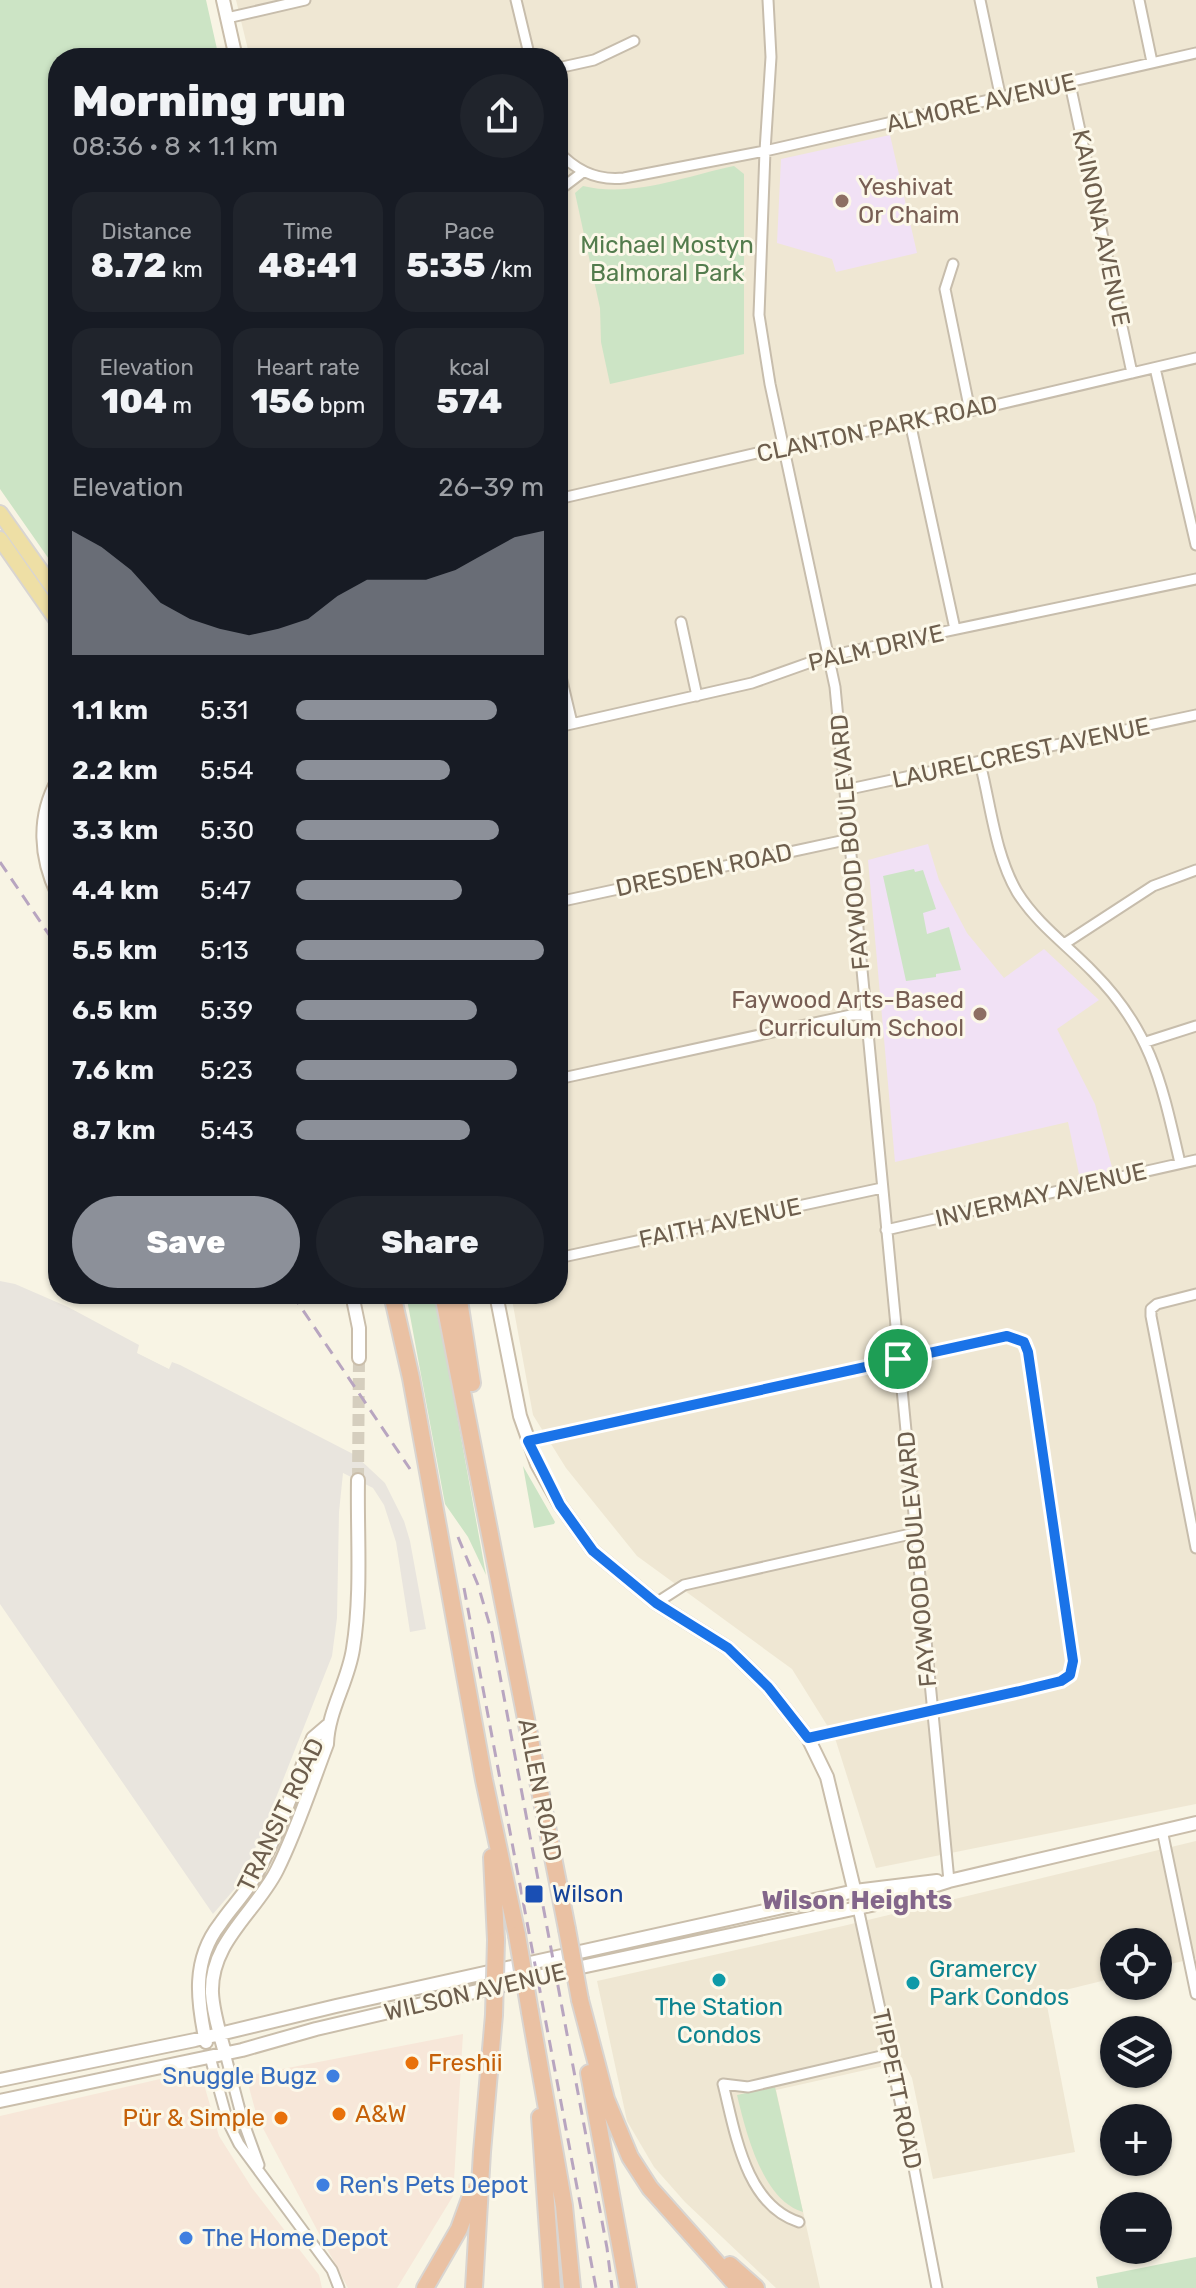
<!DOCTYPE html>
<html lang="en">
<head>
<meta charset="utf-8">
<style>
	:root { --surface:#171b24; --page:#20242c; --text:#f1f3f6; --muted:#9ea1a6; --accent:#8c9099 }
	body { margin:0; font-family:Rubik,sans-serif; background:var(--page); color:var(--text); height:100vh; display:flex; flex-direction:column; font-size:30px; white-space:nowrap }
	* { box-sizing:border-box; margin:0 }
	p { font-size:26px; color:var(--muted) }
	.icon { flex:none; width:44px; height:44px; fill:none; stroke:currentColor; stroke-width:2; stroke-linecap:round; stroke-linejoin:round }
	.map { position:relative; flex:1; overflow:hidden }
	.panel { position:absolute; left:48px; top:48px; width:520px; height:1256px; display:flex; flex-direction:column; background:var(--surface); border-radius:32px; box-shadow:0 2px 6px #0004 }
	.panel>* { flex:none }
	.fabs { position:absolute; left:1100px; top:1928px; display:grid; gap:16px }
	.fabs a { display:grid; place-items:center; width:72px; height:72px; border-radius:50%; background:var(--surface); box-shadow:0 2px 6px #0004; font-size:40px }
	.pin { position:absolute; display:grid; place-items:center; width:68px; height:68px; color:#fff; margin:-34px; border:4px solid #fff; border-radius:50%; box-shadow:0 2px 8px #0007 }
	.round { display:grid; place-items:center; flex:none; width:84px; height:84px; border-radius:42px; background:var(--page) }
	.head { display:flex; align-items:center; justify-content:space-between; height:136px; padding:0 24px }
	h1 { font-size:44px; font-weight:800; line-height:60px }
	.figures { display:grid; grid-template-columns:repeat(3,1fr); gap:12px; height:136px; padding:8px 24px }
	.figures div { display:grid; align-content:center; border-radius:20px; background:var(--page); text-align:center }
	.figures b { font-size:34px; font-weight:800 }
	.figures small { font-size:22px; font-weight:400 }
	.figures p { font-size:22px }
	.chart { height:224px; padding:16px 24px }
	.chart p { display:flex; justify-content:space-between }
	.chart svg { width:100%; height:144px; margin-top:8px; fill:var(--accent); opacity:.7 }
	.action { display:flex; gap:16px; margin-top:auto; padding:16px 24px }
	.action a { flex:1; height:92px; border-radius:48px; background:var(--accent); color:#fff; font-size:32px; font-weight:800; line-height:92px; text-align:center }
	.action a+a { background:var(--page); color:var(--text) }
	ul { padding:0 24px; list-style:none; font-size:26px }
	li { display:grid; grid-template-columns:128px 96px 1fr; align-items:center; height:60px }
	li i { height:20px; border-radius:10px; background:var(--accent) }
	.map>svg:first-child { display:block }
</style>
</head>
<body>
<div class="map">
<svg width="1196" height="2288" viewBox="0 0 1196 2288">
	<rect width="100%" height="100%" fill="#f8f4e4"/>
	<path fill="#efe7d3" d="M236,0H1196V1804L876,1868L835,1738L792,1669L637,1556L566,1468L533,1415L511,1294H558V58H250Z
		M1196,1841V1958L1158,1967V1942H1114V1978L1045,1995L1075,2152L933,2179L912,2078L905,2064L888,2065L776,2090L820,2288H776L685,2202L654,2167L627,2121L597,1981L843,1926Z"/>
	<path fill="#f7e7d9" d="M463,2034L453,2196L397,2288H348L257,2117L246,2076Z
		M186,2073L203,2081L219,2136L252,2188L319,2275L322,2288H0V2116Z"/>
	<path fill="#e9e5de" d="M0,1281L15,1284L68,1307L139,1345L137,1353L169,1369L172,1362L180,1365L355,1455L385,1483L404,1521L410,1541L426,1629L410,1632L396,1542L384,1505L373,1488L343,1473L339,1512L337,1618L332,1656L260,1838L238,1885L213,1914L0,1604Z"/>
	<path fill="#f1e1f5" d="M890,135L917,253L836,272L832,259L777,243L781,159Z
		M928,844L939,880L967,933L1004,978L1044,949L1099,1000L1057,1029L1095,1104L1113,1171L1080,1179L1068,1122L895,1162L868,860Z"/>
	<path fill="#cce4c5" d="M0,0H206L219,58H58V572L0,489Z
		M734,166L744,174V354L610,384L601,342L600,308L575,193L583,186C632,198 686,176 734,166Z
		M914,869L915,872L923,870L936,909L923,913L927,934L949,927L961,970L936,974V977L906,981L883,876Z
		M406,1294H435L486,1575L468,1537L445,1504Z
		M523,1466L555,1522L554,1524L534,1528Z
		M775,2087L803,2212C762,2200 746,2132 737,2095Z
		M1196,2257V2288H1098L1096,2277Z"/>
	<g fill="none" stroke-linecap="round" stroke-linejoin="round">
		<path stroke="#d5cebe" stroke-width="12" stroke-dasharray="12 6" stroke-linecap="butt" d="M358,1480L359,1358"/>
		<g stroke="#c7bdac" stroke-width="13">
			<path id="street" d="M516,0L530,58
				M768,0L771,57L765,151L759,315L770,384L835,687L949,1881
				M980,0L1001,99
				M1139,0L1152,62
				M227,18L305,0
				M558,68L594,60L634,41
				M1070,84L1132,373
				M558,151C576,171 597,181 624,178L765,151L1196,53
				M558,191L583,172
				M953,264L945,289L970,411
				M1155,368L1196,545
				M910,422L955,629
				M558,499L770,450L970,411L1196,358
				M681,622L697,696
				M558,664L572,723
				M558,727L752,683L828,656L1196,579
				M980,763C991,806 995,854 1017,892C1037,924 1067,945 1093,972C1152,1031 1162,1085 1180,1163
				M845,790L1196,715
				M558,902L850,839
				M1064,944L1153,886L1196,870
				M1146,1042L1196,1026
				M558,1079L851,1015H866
				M886,1230L1196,1160
				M558,1258L882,1188
				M1196,1294L1157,1304L1151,1309V1316L1196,1548
				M528,1441L1007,1336L1024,1342L1028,1352L1073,1661L1070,1675L1061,1681L1020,1691L808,1738
				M656,1603L684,1585L915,1533
				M1162,1830L1196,1994
				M858,1908L910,2147L937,2288
				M225,2053L242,2118L259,2165
				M210,2057L228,2122L239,2144L332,2270L339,2288
				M799,2222C745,2205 735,2131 723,2084L748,2087L890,2054"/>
		</g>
		<g stroke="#cabeab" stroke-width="16">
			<path id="secondary" d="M223,0L236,58
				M58,780C37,817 40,858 58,895
				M352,1294L359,1328V1358
				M496,1294L520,1416L537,1464L560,1505L593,1551L656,1603L728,1648L768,1687L808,1738L827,1777L856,1897
				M206,2042C197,2000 192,1960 220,1924C233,1905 249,1890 259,1869C281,1827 296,1782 313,1738L327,1726
				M225,2053C220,2034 213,2013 212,1993C210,1942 256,1912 277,1870C297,1830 311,1786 327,1744C328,1711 348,1682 353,1649C362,1594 357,1535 358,1480
				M0,2080L195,2040L336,2006L855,1891L937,1881
				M0,2101L242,2050L316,2029L572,1969L876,1904L949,1881L1196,1823"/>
		</g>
		<g stroke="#d9d5d1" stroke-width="18">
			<path id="primary" d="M0,513L58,595
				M0,539L58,622"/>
		</g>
		<g stroke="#d9d5d1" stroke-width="20">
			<path id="highway" d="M392,1294L411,1378L484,1780L517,1935
				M443,1294L567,1929
				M458,1294L472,1383
				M492,1857L496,1940
				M580,2000L606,2099L630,2157L650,2188L739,2288
				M530,2012L564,2206L572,2288
				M589,2073L628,2288
				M540,2117L552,2288
				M730,2265L756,2288
				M425,2288L459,2229L472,2193
				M474,2288L482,2152L494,2015"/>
		</g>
		<use href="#street" stroke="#fff" stroke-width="9"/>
		<use href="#secondary" stroke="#fff" stroke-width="12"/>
		<use href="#primary" stroke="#eedfa5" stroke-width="14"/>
		<use href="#highway" stroke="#eac1a3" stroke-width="16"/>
		<path stroke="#b8a5c0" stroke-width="3" stroke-dasharray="12 8" stroke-linecap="butt" d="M0,862L58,948
			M292,1294L410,1469
			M458,1537L478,1585L492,1633L607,2248L612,2288
			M464,1588L596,2288"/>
		<g stroke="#d9d5d1" stroke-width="20" stroke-linecap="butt">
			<path id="highway-bridge" d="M567,1929L580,2000
				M517,1935L530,2012
				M494,2015L496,1940"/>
		</g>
		<use href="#highway-bridge" stroke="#eac1a3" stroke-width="16"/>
	</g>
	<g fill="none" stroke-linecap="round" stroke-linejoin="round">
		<g stroke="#fff" stroke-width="16">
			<path id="route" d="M1007,1336L1024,1342L1028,1352L1073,1661L1070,1675L1061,1681L1020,1691L808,1738L768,1687L728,1648L656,1603L593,1551L560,1505L528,1441Z"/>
		</g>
		<use href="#route" stroke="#1a73e8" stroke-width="10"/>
	</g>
	<g fill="#8d6e63" stroke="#fcf8e9" stroke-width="3">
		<circle cx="842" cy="201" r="8"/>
		<circle cx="980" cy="1014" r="8"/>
	</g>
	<rect fill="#1a4fb4" stroke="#fcf8e9" stroke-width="3" x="524" y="1884" width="20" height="20" rx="4"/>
	<g fill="#0f9aa8" stroke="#fcf8e9" stroke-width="3">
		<circle cx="719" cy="1980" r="8"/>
		<circle cx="913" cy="1983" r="8"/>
	</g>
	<g fill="#e8710a" stroke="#fcf8e9" stroke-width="3">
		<circle cx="412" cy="2063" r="8"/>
		<circle cx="339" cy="2114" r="8"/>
		<circle cx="281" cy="2118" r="8"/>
	</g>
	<g fill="#3f7fe0" stroke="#fcf8e9" stroke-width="3">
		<circle cx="333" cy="2076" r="8"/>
		<circle cx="323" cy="2185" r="8"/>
		<circle cx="186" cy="2238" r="8"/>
	</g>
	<g text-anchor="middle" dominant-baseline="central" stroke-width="6" stroke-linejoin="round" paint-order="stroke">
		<g font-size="24" fill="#6d5e4d" stroke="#fcf8e9">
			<text transform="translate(981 103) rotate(-13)">ALMORE AVENUE</text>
			<text transform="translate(1101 228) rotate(78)">KAINONA AVENUE</text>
			<text transform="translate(877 429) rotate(-12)">CLANTON PARK ROAD</text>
			<text transform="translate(876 648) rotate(-13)">PALM DRIVE</text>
			<text transform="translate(1021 753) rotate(-12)">LAURELCREST AVENUE</text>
			<text transform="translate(850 842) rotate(-95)">FAYWOOD BOULEVARD</text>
			<text transform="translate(704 870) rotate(-12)">DRESDEN ROAD</text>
			<text transform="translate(1041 1195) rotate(-13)">INVERMAY AVENUE</text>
			<text transform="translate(720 1223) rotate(-12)">FAITH AVENUE</text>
			<text transform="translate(917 1559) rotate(-95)">FAYWOOD BOULEVARD</text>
			<text transform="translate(540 1790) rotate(79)">ALLEN ROAD</text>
			<text transform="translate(281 1815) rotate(-64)">TRANSIT ROAD</text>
			<text transform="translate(475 1992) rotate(-13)">WILSON AVENUE</text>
			<text transform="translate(897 2089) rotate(78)">TIPPETT ROAD</text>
		</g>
		<g font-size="24" fill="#785e54" stroke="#fcf8e9" text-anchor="start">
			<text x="858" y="187">Yeshivat<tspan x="858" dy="28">Or Chaim</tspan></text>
			<text x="964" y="1000" text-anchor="end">Faywood Arts-Based<tspan x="964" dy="28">Curriculum School</tspan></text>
		</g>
		<g font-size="24" fill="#537c4d" stroke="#fcf8e9">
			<text x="667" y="245">Michael Mostyn<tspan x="667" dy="28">Balmoral Park</tspan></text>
		</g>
		<g font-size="24" fill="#164399" stroke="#fcf8e9" text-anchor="start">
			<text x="552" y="1894">Wilson</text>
		</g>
		<g font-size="24" fill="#0d838f" stroke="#fcf8e9" text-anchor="start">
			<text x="929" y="1969">Gramercy<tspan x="929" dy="28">Park Condos</tspan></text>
			<text x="719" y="2007" text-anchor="middle">The Station<tspan x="719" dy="28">Condos</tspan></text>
		</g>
		<g font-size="24" fill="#c56008" stroke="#fcf8e9" text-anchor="start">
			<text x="428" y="2063">Freshii</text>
			<text x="355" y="2114">A&amp;W</text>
			<text x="265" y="2118" text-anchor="end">Pür &amp; Simple</text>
		</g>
		<g font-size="24" fill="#366cbe" stroke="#fcf8e9" text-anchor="start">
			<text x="317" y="2076" text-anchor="end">Snuggle Bugz</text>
			<text x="339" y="2185">Ren's Pets Depot</text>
			<text x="202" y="2238">The Home Depot</text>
		</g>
		<g font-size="26" font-weight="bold" fill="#83668a" stroke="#fcf8e9">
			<text x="857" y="1900">Wilson Heights</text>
		</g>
	</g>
</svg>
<div class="fabs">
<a><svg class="icon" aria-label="locate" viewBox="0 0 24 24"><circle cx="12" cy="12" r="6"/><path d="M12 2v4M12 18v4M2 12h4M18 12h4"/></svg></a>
<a><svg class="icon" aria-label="layers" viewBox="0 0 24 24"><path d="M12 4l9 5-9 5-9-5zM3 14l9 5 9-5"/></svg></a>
<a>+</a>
<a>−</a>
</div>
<div class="pin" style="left:898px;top:1359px;background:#1e9e55"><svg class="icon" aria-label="arrive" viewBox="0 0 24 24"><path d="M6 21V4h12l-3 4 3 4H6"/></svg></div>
<section class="panel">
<div class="head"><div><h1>Morning run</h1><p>08:36 · 8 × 1.1 km</p></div><a class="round"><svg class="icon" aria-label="share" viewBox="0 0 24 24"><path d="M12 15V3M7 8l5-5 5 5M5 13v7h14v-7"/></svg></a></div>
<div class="figures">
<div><p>Distance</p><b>8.72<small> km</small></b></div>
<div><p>Time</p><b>48:41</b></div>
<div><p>Pace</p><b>5:35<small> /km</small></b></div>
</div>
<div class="figures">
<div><p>Elevation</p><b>104<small> m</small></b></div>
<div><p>Heart rate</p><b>156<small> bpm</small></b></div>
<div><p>kcal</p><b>574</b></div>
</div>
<div class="chart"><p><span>Elevation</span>26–39 m</p>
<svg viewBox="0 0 160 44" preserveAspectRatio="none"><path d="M0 44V6L10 11L20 18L30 28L40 33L50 36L60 38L70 36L80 33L90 26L100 21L110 21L120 21L130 18L140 13L150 8L160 6V44z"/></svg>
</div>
<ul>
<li><b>1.1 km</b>5:31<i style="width:81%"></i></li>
<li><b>2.2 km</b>5:54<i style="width:62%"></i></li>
<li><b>3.3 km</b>5:30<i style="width:82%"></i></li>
<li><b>4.4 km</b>5:47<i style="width:67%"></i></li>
<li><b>5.5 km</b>5:13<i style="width:100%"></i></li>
<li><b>6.5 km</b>5:39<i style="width:73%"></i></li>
<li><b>7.6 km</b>5:23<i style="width:89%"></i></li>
<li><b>8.7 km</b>5:43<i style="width:70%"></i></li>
</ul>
<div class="action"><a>Save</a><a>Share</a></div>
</section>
</div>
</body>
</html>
